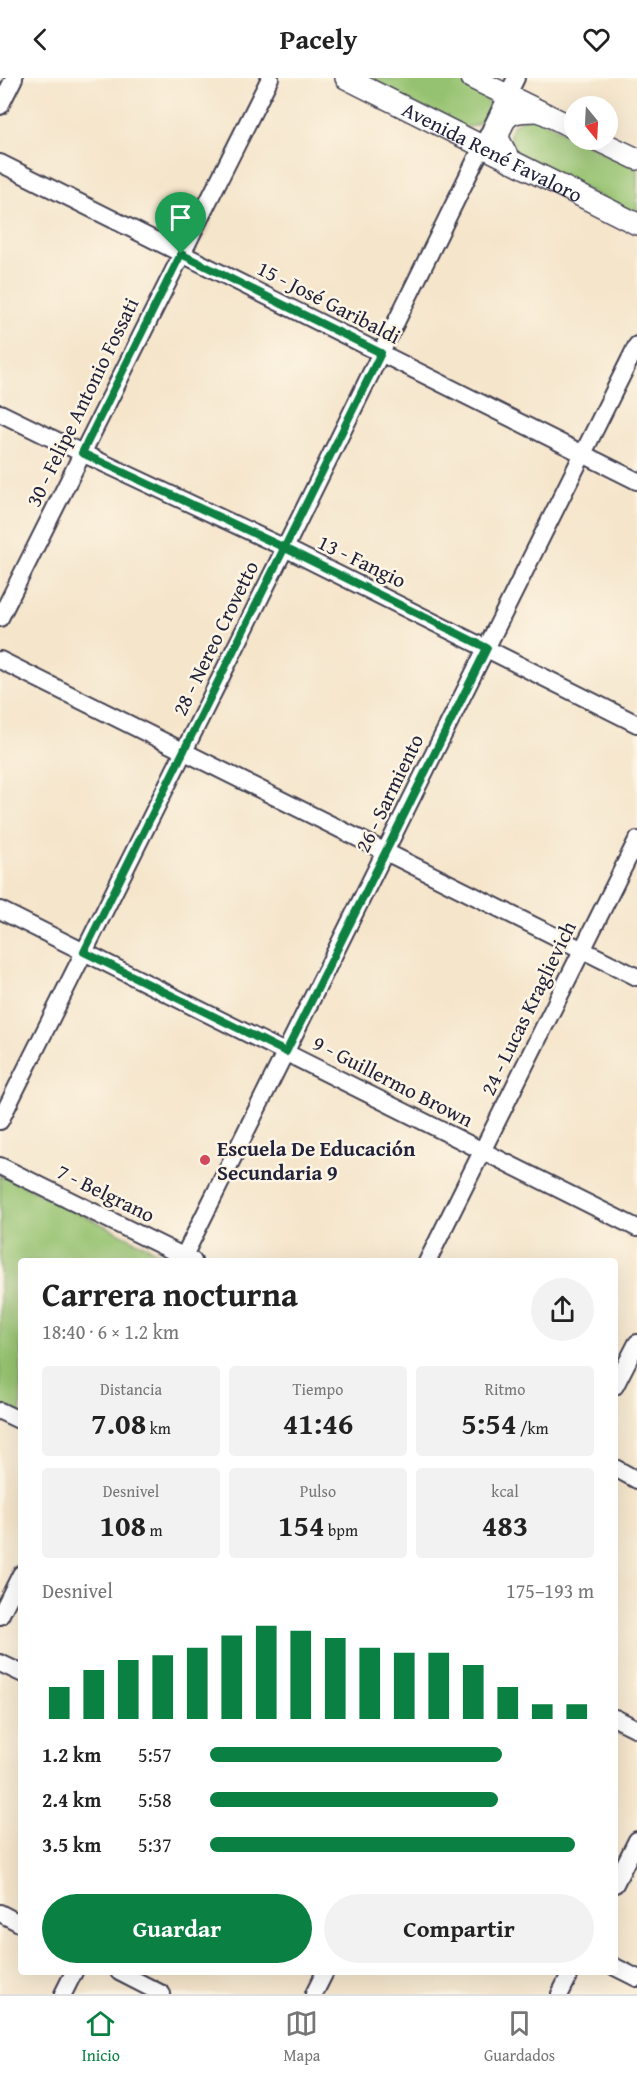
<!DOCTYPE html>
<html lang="es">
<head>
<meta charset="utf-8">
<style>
	:root { --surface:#fff; --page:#f2f2f2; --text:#222; --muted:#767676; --line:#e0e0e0; --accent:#0b8043 }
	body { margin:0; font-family:"Gentium Book Plus",serif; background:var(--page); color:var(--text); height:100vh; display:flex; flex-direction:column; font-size:22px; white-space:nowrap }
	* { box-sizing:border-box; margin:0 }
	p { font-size:20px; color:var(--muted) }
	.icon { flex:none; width:33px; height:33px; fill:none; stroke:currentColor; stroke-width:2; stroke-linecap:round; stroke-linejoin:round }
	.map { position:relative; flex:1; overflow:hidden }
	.panel { position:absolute; left:18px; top:1180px; width:600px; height:717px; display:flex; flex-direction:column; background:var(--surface); border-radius:6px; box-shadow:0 6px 24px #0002 }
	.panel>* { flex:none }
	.needle { width:39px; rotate:162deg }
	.buttons { position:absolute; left:564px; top:18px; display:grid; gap:12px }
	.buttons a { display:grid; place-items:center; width:54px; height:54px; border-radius:50%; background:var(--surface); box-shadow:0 6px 24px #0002; font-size:30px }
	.pin { position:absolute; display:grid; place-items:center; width:51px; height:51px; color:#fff; margin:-62px -26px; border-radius:50% 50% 50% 0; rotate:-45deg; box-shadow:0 0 6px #0007 }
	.pin .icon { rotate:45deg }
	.round { display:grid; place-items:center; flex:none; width:63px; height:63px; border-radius:32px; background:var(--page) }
	.summary { display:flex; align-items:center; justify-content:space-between; height:102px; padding:0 24px }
	h1 { font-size:33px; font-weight:600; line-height:45px }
	.figures { display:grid; grid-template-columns:repeat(3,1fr); gap:9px; height:102px; padding:6px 24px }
	.figures div { display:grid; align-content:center; border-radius:6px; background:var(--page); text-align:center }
	.figures b { font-size:30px; font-weight:600 }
	.figures small { font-size:16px; font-weight:400 }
	.figures p { font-size:16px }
	.chart { height:168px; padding:12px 24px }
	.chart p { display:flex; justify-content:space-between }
	.chart svg { width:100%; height:108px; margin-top:6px; stroke:var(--accent); stroke-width:6 }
	.button { display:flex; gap:12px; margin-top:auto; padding:12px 24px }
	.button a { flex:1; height:69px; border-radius:36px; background:var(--accent); color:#fff; font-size:24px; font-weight:600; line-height:69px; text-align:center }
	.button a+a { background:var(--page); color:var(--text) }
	ul { padding:0 24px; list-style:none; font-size:20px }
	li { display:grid; grid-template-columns:96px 72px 1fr; align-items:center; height:45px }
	li i { height:15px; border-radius:8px; background:var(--accent) }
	header { display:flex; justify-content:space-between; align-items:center; height:78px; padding:0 24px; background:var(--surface); font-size:27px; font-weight:600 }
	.tabs { display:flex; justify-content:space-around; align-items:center; height:84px; border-top:2px solid var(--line); background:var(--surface); font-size:16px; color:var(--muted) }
	.tabs a { display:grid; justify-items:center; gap:3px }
	.tabs .current { color:var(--accent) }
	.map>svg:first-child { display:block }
</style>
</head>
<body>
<header><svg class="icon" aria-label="back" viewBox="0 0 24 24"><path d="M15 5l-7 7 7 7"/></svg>Pacely<svg class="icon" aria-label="heart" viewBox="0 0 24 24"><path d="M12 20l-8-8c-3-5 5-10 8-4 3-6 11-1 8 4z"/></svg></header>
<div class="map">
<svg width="637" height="1916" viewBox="0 0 637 1916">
	<rect width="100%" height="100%" fill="#fcf5e5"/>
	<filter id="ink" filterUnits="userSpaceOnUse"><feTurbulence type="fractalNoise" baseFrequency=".0167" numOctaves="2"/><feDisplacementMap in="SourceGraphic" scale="12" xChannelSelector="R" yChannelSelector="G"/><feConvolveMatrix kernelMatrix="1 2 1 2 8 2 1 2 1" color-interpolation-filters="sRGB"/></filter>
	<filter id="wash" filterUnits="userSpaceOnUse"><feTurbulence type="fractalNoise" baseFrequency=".008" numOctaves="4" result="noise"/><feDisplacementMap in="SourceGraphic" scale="24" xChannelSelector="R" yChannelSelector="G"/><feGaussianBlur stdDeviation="1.35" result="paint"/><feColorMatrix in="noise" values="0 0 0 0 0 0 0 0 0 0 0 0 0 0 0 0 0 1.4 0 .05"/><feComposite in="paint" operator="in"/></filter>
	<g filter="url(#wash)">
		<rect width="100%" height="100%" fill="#f5e5cb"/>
		<path fill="#95c270" stroke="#5c7256" stroke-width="1.5" d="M361,0C382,0 404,0 426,0C435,0 445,0 454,0C464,2 484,12 487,22C494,40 475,50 461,50Z
			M533,38L574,59V62H580L637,90V137L516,76C504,54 509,44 533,38Z
			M0,1098L7,1099L160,1175L165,1183L21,1184V1337L0,1326Z"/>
	</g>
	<g filter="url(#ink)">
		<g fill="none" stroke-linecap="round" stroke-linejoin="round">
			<g stroke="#423f51" stroke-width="20">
				<path id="minor" d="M0,28L14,0
					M0,85L637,403
					M0,335L82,375L285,470L637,646
					M0,540L270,0
					M0,582L637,899
					M0,832L637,1150
					M0,1043L285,470L516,0
					M0,1088L193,1183
					M181,1184L637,267
					M427,1184L637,762
					M615,1308L637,1265
					M0,1333L21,1343
					M615,1390L637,1402
					M0,1538L21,1496
					M0,1585L21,1595
					M615,1640L637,1651
					M615,1806L637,1762
					M0,1835L21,1846
					M615,1889L637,1900
					M119,1894L162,1916
					M63,1916L74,1894
					M314,1916L325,1894
					M560,1916L571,1894"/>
			</g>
			<g stroke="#423f51" stroke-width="24">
				<g id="major">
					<path id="s1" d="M346,0L637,146"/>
					<path d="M472,0L574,50"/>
					<path d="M597,62L637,81"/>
					<path d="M510,83L498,60C504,34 513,33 538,33"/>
				</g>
			</g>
			<use href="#minor" stroke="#fff" stroke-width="16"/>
			<use href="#major" stroke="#fff" stroke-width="21"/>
		</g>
	</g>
	<g fill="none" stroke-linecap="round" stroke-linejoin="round" filter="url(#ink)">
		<g stroke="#fff" stroke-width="12">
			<path id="route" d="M181,176L381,275L84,874L286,974L487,570L285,470L82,375L181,176"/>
		</g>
		<use href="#route" stroke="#0b8043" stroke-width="8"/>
	</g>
	<circle fill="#d1495b" stroke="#fcf5e5" stroke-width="2" cx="205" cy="1082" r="6"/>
	<g text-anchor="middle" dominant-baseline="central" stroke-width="5" stroke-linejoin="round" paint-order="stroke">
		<g font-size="21" fill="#22223b" stroke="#fcf5e5">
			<text stroke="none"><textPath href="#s1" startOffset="164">Avenida René Favaloro</textPath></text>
			<text transform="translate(329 224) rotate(27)">15 - José Garibaldi</text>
			<text transform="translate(82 324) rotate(-64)">30 - Felipe Antonio Fossati</text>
			<text transform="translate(362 483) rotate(26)">13 - Fangio</text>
			<text transform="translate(215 560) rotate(-64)">28 - Nereo Crovetto</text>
			<text transform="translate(389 715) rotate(-64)">26 - Sarmiento</text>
			<text transform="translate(528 930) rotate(-64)">24 - Lucas Kraglievich</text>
			<text transform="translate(393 1003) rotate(27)">9 - Guillermo Brown</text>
			<text transform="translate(106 1115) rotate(26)">7 - Belgrano</text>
		</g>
		<g font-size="21" font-weight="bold" fill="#22223b" stroke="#fcf5e5" text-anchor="start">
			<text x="217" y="1070">Escuela De Educación<tspan x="217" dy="24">Secundaria 9</tspan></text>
		</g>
	</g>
</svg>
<div class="buttons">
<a><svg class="needle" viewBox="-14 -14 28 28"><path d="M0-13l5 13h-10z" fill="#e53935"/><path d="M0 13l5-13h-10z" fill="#767676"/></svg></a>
</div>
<div class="pin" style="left:181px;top:176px;background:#1e9e55"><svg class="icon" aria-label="arrive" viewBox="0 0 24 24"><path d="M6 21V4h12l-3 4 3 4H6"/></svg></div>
<section class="panel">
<div class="summary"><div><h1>Carrera nocturna</h1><p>18:40 · 6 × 1.2 km</p></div><a class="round"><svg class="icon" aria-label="share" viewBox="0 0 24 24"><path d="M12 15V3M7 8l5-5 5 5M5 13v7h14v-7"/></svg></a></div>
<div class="figures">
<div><p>Distancia</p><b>7.08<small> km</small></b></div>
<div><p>Tiempo</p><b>41:46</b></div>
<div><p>Ritmo</p><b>5:54<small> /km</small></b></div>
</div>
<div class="figures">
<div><p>Desnivel</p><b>108<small> m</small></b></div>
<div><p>Pulso</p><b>154<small> bpm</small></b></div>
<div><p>kcal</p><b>483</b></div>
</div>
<div class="chart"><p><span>Desnivel</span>175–193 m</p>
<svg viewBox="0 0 160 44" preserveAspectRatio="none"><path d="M5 44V31M15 44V24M25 44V20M35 44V18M45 44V15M55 44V10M65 44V6M75 44V8M85 44V11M95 44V15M105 44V17M115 44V17M125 44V22M135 44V31M145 44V38M155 44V38"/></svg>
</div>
<ul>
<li><b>1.2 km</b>5:57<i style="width:76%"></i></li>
<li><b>2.4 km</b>5:58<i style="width:75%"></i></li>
<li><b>3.5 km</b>5:37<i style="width:95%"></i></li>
</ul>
<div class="button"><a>Guardar</a><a>Compartir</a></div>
</section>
</div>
<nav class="tabs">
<a class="current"><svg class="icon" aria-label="home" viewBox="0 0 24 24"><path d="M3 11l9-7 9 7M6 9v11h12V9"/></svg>Inicio</a>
<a><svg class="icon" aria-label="map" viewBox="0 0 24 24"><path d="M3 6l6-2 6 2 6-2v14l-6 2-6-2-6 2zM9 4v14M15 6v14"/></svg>Mapa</a>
<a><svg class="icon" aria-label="saved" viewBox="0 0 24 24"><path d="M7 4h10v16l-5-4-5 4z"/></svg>Guardados</a>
</nav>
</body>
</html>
